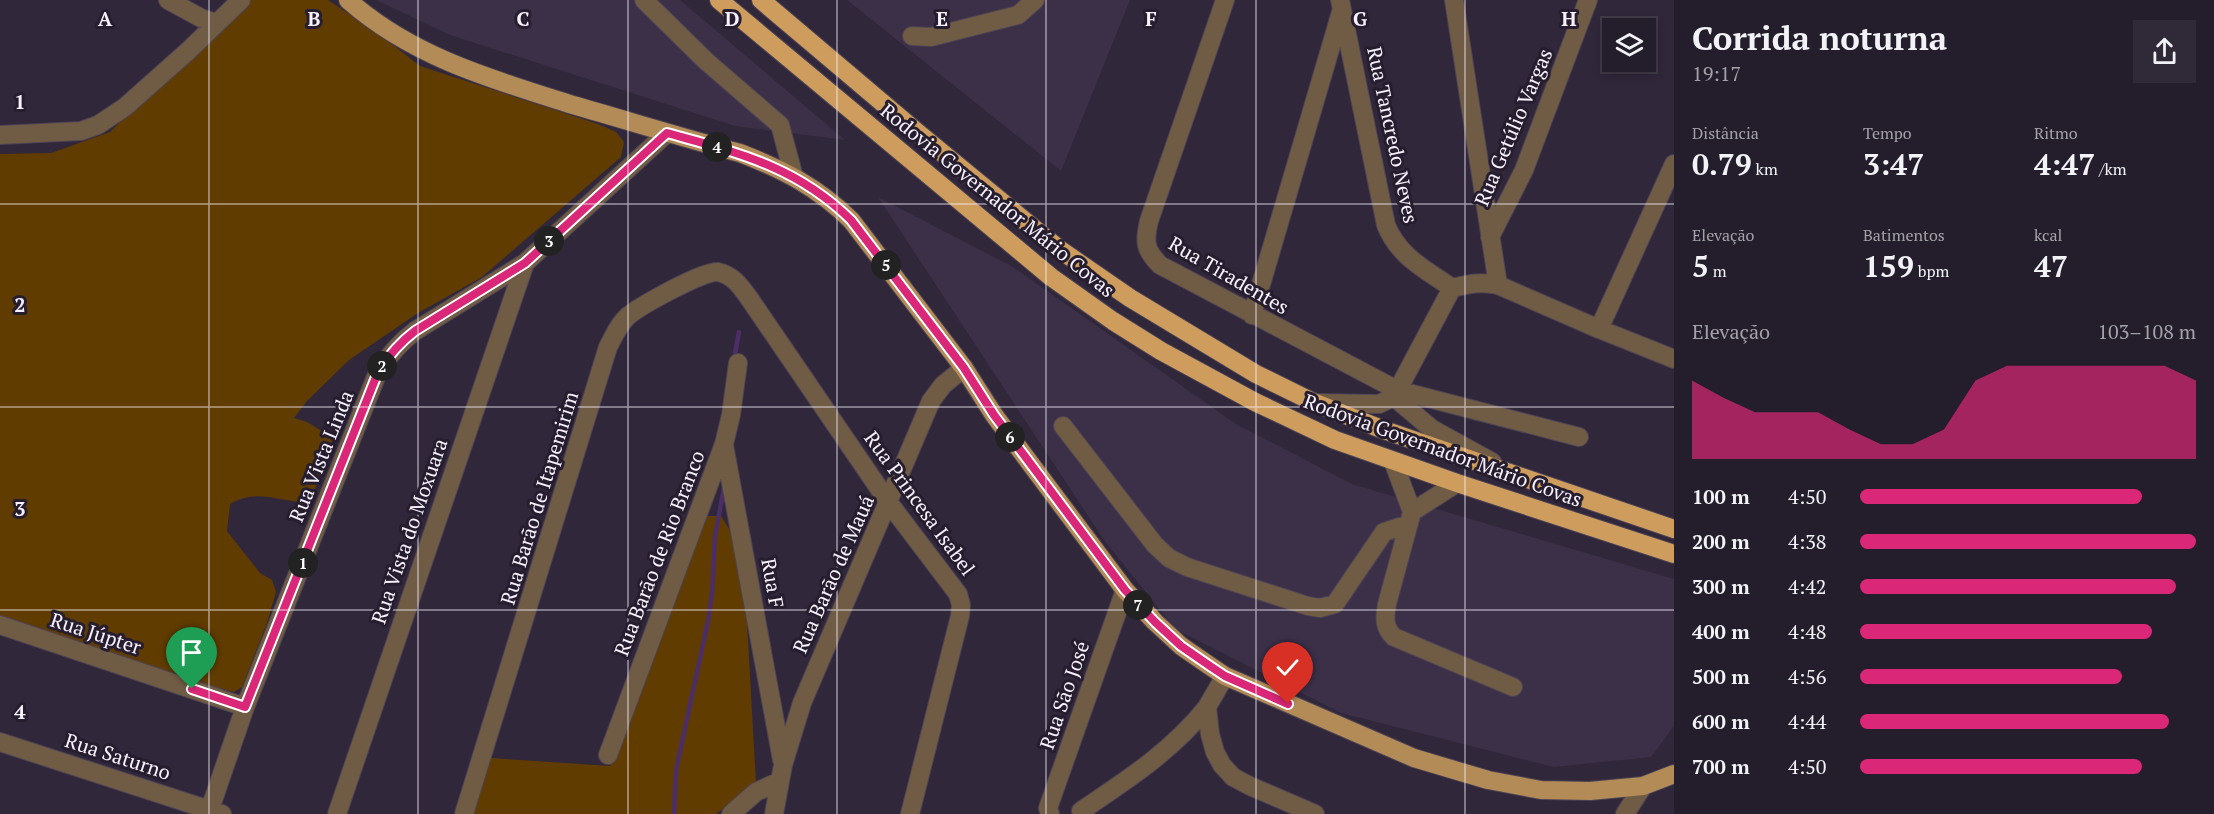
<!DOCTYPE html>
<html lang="pt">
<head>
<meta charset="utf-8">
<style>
	:root { --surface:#241d2c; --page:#302a38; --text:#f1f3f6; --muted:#a3a2a9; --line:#413b48; --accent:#db2777 }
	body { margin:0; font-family:"PT Serif",serif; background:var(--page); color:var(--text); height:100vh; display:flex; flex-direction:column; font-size:22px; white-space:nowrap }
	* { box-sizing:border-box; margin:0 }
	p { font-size:20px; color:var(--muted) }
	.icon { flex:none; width:33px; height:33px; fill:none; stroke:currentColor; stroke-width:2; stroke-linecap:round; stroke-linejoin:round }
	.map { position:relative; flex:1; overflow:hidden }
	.details { display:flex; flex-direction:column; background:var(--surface); width:540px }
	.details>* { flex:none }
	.controls { position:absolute; left:1602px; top:18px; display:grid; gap:12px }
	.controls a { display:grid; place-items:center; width:54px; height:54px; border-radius:0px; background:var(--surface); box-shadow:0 3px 9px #0003,0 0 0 2px var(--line); font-size:30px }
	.pin { position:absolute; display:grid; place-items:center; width:51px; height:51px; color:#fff; margin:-62px -26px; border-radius:50% 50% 50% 0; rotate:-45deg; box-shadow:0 0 6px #0007 }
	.pin .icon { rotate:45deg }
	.km { position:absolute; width:30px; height:30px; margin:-15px; border-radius:50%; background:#222; color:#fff; font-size:16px; line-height:30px; text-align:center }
	.round { display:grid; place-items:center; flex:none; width:63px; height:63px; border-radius:0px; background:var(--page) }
	.head { display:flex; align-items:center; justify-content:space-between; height:102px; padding:0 18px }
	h1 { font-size:33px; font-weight:700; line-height:45px }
	.figures { display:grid; grid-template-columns:repeat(3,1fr); gap:9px; height:102px; padding:6px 18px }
	.figures div { display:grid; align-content:center }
	.figures b { font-size:30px; font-weight:700 }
	.figures small { font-size:16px; font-weight:400 }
	.figures p { font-size:16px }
	.chart { height:168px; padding:12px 18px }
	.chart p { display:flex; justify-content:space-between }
	.chart svg { width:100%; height:108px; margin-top:6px; fill:var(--accent); opacity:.7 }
	ul { padding:0 18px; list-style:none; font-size:20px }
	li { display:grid; grid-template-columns:96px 72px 1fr; align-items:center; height:45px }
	li i { height:15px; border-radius:8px; background:var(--accent) }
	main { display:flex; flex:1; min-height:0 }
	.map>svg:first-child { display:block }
</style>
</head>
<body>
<main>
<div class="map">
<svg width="1674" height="814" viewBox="0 0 1674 814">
	<rect width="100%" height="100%" fill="#30273a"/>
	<path fill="#3b3048" d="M376,0H680L845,140L735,126L450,35Z
		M847,0H1130L1061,171Z
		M878,197L1013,267L1236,424L1352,484L1674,579V726L1651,757L1554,767L1341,713L1175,629L1104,540Z"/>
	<path fill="#613c00" d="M243,0H328L379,34L420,66L598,124L616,132L624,142L621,157L482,277L418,313L349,360L307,401L294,418L307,422L333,438L314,492L302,502C273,500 258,489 230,504L227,531L260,573L272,580L276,592L267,623L242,687L234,692L164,673L0,618V154L51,153L110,132Z
		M702,516H721L743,551L756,783L716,814H470L491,758L610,766Z"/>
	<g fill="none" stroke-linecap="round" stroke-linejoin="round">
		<path stroke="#4c2e67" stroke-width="4.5" d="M734,359L739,332
			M674,814L676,770L708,621L712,593L715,536L724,488"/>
		<g stroke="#4c4355" stroke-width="20">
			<path id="minor" d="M168,0L201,18L216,23
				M644,0L706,61L780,125L794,177
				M1225,0L1149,221C1144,242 1145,250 1160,265L1397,390L1579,437
				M1340,0L1386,225C1399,257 1425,269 1452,288
				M1454,0L1498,285
				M912,36L931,37L1018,15L1035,0
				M0,135L81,131L98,125L125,107L188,51L241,0
				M1490,237L1524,170L1588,0
				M1252,315L1341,12
				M1599,329L1674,164
				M1394,397L1432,429L1492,462
				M1317,403L1379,404L1394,397L1452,288C1469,284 1481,281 1498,285L1599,329L1674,359
				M1063,426L1155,545L1169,558L1187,567L1308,606L1320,608L1335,604L1384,532L1399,527H1407
				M724,445L782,760
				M1393,461L1412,512L1457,483
				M1412,512L1387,604C1385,617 1383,627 1394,637L1513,687
				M0,625L245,707
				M1225,676L1207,707L1210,734L1215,752L1222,765L1233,777L1250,786L1315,814
				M0,742L222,814
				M608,755L724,444L731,415L738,363
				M210,809L245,707L378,372C389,355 399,343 415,331L525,263L667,133
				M1081,811C1127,780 1172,751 1207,707
				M337,814L525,263
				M464,814L608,347C614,336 618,325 628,316C640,306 704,270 718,272C733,275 741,287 749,298L889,503L958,594L961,605L960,616L910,814
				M731,814L756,792L780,781
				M774,814L783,765L802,703L931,401L943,385L964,368
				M1050,814L1048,808L1125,590
				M1625,814L1643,786"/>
		</g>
		<g stroke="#4c4355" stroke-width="20">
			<path id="major" d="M348,0C412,57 494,80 573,105C629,121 684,138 740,153C784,170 817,187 851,220L964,368L994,415L1125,590L1155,622L1181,646L1210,666L1225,676L1414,758L1488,780L1541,790L1590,791L1643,786L1674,774"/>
		</g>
		<g stroke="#4c4355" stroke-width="20">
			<path id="highway" d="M719,0L1051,277L1113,321L1161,351L1255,402L1335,440L1457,483L1674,554
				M761,0L917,132L1059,249L1130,298L1256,374L1315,403L1384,430L1674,529"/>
		</g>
		<use href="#minor" stroke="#705c44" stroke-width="18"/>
		<use href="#major" stroke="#b38b56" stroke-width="18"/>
		<use href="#highway" stroke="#ce9d5d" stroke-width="18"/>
	</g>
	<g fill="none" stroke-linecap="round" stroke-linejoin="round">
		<g stroke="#fff" stroke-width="12">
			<path id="route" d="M192,689L245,707L378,372C389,355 399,343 415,331L525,263L667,133C738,153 796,166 851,220L964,368L994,415L1125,590L1155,622L1181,646L1210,666L1225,676L1288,704"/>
		</g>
		<use href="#route" stroke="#db2777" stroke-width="8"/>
	</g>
	<path fill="none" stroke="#f8f2fe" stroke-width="1.5" stroke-opacity="0.55" d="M209,0V814M418,0V814M628,0V814M837,0V814M1046,0V814M1256,0V814M1465,0V814M0,204H1674M0,407H1674M0,610H1674"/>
	<g text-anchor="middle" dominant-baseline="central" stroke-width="6" stroke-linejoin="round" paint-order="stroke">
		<g font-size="20" fill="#f8f2fe" stroke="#261e2f">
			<text transform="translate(1513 127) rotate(-67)">Rua Getúlio Vargas</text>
			<text transform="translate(1393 135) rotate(78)">Rua Tancredo Neves</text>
			<text transform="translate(998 200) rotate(39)">Rodovia Governador Mário Covas</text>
			<text transform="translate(1229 275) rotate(30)">Rua Tiradentes</text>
			<text transform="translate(1443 450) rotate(20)">Rodovia Governador Mário Covas</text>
			<text transform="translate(321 456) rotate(-68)">Rua Vista Linda</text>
			<text transform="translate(539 498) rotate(-73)">Rua Barão de Itapemirim</text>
			<text transform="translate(920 503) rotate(54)">Rua Princesa Isabel</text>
			<text transform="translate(409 531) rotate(-71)">Rua Vista do Moxuara</text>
			<text transform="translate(659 553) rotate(-69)">Rua Barão de Rio Branco</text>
			<text transform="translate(833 574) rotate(-66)">Rua Barão de Mauá</text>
			<text transform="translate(773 583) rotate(80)">Rua F</text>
			<text transform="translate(96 633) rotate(18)">Rua Júpter</text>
			<text transform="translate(1064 695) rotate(-71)">Rua São José</text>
			<text transform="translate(118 756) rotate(18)">Rua Saturno</text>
		</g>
	</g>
	<g font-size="20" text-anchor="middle" font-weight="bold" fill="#f8f2fe" stroke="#261e2f" stroke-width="6" stroke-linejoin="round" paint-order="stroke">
		<text x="105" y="26">A</text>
		<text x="314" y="26">B</text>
		<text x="523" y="26">C</text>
		<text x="732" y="26">D</text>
		<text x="942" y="26">E</text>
		<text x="1151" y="26">F</text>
		<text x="1360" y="26">G</text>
		<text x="1569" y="26">H</text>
		<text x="20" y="109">1</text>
		<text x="20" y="312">2</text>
		<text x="20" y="516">3</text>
		<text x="20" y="719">4</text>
	</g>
</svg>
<div class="controls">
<a><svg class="icon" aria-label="layers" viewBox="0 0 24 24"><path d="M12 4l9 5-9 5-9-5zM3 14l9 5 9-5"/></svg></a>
</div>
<div class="pin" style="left:192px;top:689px;background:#1e9e55"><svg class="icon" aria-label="arrive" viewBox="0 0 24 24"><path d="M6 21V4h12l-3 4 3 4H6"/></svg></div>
<div class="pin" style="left:1288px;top:704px;background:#d93025"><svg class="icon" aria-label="check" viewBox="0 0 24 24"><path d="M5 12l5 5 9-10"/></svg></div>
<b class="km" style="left:303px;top:563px">1</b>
<b class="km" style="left:382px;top:366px">2</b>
<b class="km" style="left:549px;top:241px">3</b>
<b class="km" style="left:717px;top:147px">4</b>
<b class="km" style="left:886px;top:265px">5</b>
<b class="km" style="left:1010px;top:437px">6</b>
<b class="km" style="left:1138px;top:605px">7</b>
</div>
<section class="details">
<div class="head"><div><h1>Corrida noturna</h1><p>19:17</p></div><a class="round"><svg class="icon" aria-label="share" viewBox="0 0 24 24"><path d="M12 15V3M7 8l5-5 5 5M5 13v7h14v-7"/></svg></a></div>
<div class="figures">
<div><p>Distância</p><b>0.79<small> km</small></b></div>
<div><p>Tempo</p><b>3:47</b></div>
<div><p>Ritmo</p><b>4:47<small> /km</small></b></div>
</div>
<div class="figures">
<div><p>Elevação</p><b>5<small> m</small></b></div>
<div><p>Batimentos</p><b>159<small> bpm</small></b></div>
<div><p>kcal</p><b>47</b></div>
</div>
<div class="chart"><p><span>Elevação</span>103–108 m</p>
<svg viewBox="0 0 160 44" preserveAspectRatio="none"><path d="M0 44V12L10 19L20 25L30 25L40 25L50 32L60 38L70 38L80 32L90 12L100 6L110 6L120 6L130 6L140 6L150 6L160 12V44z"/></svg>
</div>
<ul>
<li><b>100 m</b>4:50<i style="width:84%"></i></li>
<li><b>200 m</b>4:38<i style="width:100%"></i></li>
<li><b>300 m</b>4:42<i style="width:94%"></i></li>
<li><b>400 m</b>4:48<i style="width:87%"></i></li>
<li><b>500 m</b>4:56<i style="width:78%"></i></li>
<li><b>600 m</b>4:44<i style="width:92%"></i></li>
<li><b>700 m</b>4:50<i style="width:84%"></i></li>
</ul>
</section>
</main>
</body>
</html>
